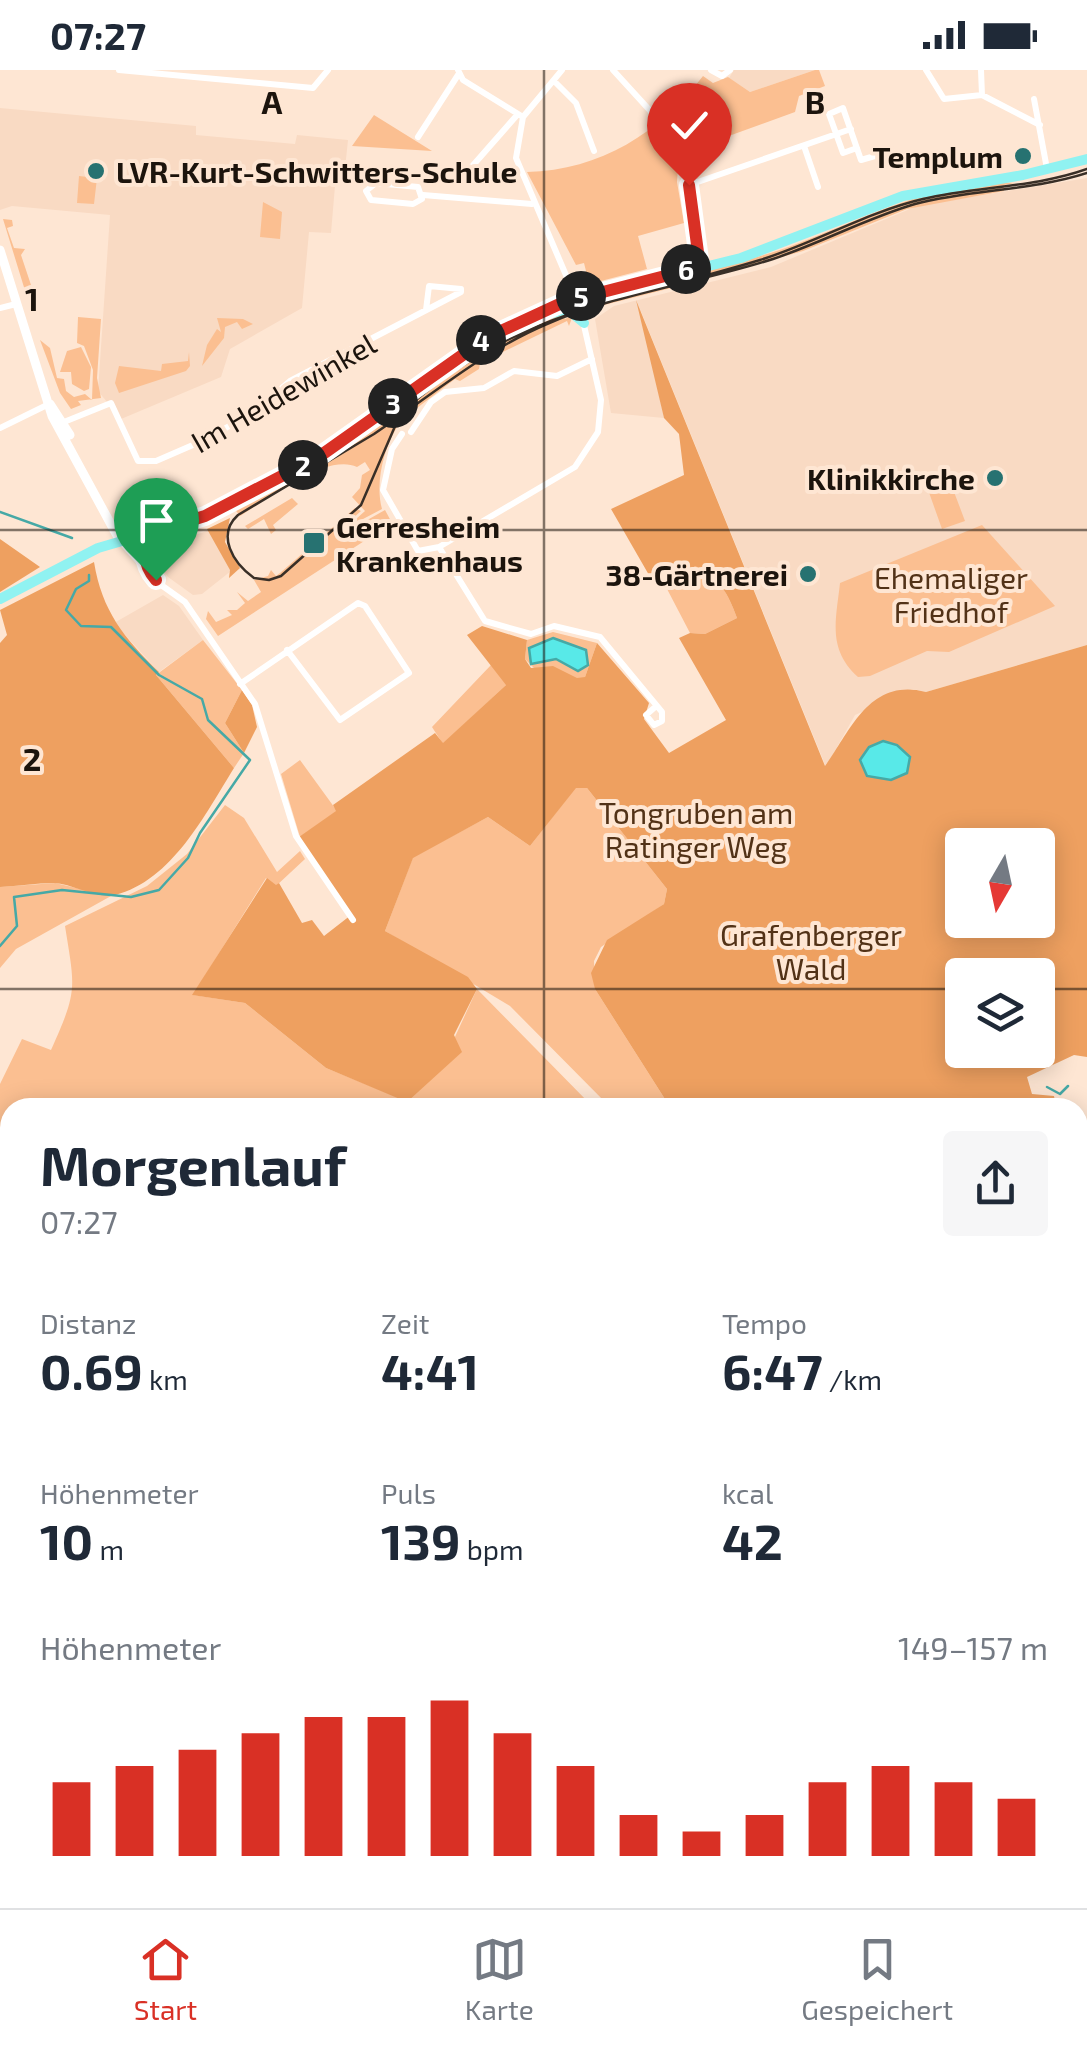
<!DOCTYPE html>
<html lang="de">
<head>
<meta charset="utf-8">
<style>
	:root { --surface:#fff; --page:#f6f6f7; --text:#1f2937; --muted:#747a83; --line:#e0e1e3; --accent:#d93025 }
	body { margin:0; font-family:"Exo 2",sans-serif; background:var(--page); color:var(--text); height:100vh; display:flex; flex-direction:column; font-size:38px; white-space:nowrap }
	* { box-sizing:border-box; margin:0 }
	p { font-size:32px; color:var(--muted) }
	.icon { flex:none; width:55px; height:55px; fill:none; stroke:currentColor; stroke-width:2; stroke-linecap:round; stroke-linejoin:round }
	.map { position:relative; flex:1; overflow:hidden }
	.drawer { position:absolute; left:0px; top:1028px; width:1088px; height:812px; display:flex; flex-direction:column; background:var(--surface); border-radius:30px 30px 0 0; box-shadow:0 5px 25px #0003 }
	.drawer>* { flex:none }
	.needle { width:65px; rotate:189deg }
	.controls { position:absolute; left:945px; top:758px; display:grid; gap:20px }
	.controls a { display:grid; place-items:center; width:110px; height:110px; border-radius:10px; background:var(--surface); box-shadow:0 5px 25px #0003; font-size:50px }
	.pin { position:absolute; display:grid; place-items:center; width:85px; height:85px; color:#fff; margin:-102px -42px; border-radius:50% 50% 50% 0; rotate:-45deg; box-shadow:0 0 10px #0007 }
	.pin .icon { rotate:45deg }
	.km { position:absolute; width:50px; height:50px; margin:-25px; border-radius:50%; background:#222; color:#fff; font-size:28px; line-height:50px; text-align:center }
	.round { display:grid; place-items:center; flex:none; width:105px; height:105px; border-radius:10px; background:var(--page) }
	.overview { display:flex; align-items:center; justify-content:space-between; height:170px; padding:0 40px }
	h1 { font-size:55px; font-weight:700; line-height:75px }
	.stats { display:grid; grid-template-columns:repeat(3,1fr); gap:15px; height:170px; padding:10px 40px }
	.stats div { display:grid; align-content:center }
	.stats b { font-size:50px; font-weight:700 }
	.stats small { font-size:28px; font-weight:400 }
	.stats p { font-size:28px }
	.chart { height:280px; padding:20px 40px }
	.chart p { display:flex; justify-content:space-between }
	.chart svg { width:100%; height:180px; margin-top:10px; stroke:var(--accent); stroke-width:6 }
	.status { display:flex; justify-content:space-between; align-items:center; height:70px; padding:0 50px; background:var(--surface); direction:ltr }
	.status svg { height:28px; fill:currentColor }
	.tabs { display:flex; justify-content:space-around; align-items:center; height:140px; border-top:2px solid var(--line); background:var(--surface); font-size:28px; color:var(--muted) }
	.tabs a { display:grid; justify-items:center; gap:5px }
	.tabs .selected { color:var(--accent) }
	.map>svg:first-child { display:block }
</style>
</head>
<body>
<div class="status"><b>07:27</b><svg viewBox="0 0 49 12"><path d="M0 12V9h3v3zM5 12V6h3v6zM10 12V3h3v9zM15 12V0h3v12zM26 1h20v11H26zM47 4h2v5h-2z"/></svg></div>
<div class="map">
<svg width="1087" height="1838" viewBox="0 0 1087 1838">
	<rect width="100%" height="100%" fill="#fee6d3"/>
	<path fill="#f9dac3" d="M734,0H815L750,22L729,8Z
		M0,38L196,56V65L295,74L297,65L348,70L344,108L335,116L331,163L309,162L302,238L230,279L221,307L121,349L98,321L110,145L12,136L0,140Z
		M1087,108V575L926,622L913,619L855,645L826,697L640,239L664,348L611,343L595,249L614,236L771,197L917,136Z
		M209,460L231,501L202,524L193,525L168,507L157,492L169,475Z
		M163,525L179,536L203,570L159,602L114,553Z"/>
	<path fill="#fbbf91" d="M815,0H819L825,16L799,26L795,42L679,84L677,112L684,153L638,166L647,199L601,211L587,205L584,193L576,195L527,102C601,100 659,63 703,6L713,13L728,7L750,22Z
		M374,45L432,81L352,76Z
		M79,106L97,108L94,134L77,133Z
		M1015,113L1004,115V121L907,139L803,181L679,216V206C720,197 760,188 799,173C868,147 939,109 1015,113Z
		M263,132L282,142L280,169L260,167Z
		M3,149L12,150L13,156L7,158L14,178L25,179L21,185L35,227H27Z
		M673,211L675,217L604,235L602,229Z
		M559,226L476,268L327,377L230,429L334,369L483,261Z
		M562,242L565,249L573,245L569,256L567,251L480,293L479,299L460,311L455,309L417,338L405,354H399C383,378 375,414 382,439L346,458L365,441L352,427L360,418L362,405L370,400L365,392L357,397C326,383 269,428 240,446L234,438L461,288Z
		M78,247L101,249L97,308L101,328L78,331L81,335L71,339L60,323L40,270L50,278L57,308L64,309L66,321L74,327L85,324L92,330L93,300L84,276L77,273Z
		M217,248L243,249L253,254L242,259L237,252L225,257L224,268L202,296L207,275L217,259L221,262Z
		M81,277L91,297L89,319L84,321L72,314L71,302H60L67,281Z
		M189,282L190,296L186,301L119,323L115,313L119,296L161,301L162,294L188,291Z
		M948,406L965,451L942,459L926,414Z
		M292,428L298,434L273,455L276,460L271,464L264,449L248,459L245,456Z
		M355,438L361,441L342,458L346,462L385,440L392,453L218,566L206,549L208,541L216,552L232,545L227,540H237L245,533L237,522L248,531L261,522L254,510L268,506L271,500L276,506L280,503Z
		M982,455L1055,536L949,582L927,581L870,606L858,607C827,579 836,550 840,513Z
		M695,495C718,505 729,525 737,548L705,564L690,563L666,517Z
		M553,562L597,573L585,607L587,718L667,819L664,834L601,877L594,891L595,919L670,1037H610L510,936L385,861L413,787L488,747L530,776L569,726L548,597L536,600L525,589L527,570Z
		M203,570L242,620L225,653L244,683L234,698L156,605Z
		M491,595L507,614L443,674L432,657Z
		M300,690L337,741L300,767L281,704Z
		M225,735L244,748L277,802L300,781L305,789L276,816L266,808L193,925L245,933L326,998L407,1031L454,969L477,919L593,1037L10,1038V1193L0,1188V1014L22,969L51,980C78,920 75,919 65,856L147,816L187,784Z
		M55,813L111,826L16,879L0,898V817Z
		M1087,1272V1765L1078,1767V1273Z
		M10,1442V1760L0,1777V1449Z
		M157,1830H279L288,1838H123Z
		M335,1830H464L477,1838H348Z
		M522,1830H815L782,1838H531Z"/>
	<path fill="#eea060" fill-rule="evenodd" d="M636,230L825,696C850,662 869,607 926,622L1087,575V987L1074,985L1027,1007L1032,1024L1054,1026L1056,1037H670L595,919L591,903L607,870L664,834L667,819L587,718H576L530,776L488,747L413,788L385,861L468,907L477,919L454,965L462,982L407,1032L326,998L245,933L192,925L267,808L276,815L279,813L302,853L312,850L324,866L351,845L299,767L336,741L333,735L435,663L443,673L506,615L467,565L482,556L527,570L525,589L531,598L553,596L577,608L585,607L597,573L649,633L644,649L669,683L726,650L679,568L690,563L705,564L737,548C729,525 718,505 695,496L666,517L653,512L611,439L684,405L679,364L664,348ZM962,775H1038V850H962ZM962,905H1038V980H962Z
		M230,448L225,472L240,498L229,508L230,500L207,459Z
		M0,469L40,497L0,522Z
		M94,492C102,541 124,568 159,602L156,605L234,698C206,743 172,811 115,825C97,829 73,814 54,813C36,813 18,816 0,817V573L7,565L0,540Z
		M242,620L252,635L257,657L244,683L225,653Z
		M1087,1062V1272L1078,1273V1068Z
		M279,1830H335L345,1838H288Z
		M464,1830H522L531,1838H477Z"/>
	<path fill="#58e9e8" stroke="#46a9a6" stroke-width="2.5" d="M553,568L586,580L588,595L578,601L556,589L531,594L529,578Z
		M883,671L897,675L910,687L907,703L891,710L867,706L860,690L869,677Z"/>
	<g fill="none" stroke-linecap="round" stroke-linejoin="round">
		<path stroke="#46a9a6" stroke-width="2.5" d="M0,442L72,468
			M0,876L17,856L14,827L62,820L131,827L159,820L188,788L200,763L250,690L208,650L202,629L159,605L111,557L81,556L66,540L76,519L89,511V505
			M1047,1017L1060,1024L1068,1016"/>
		<path stroke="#fff" stroke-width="6" d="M119,0L313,18L328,0
			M458,0L463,10L523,47
			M562,0L523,47L516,88L580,238L601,330L598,362L575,397L439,477L485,551L531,564L554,556L600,567L662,642V651L654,655L646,645L654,638
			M613,0L665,57
			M711,0L722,6L730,0
			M926,0L944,29L982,25L1040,55
			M981,0L982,25
			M554,11L576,33L594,81
			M1034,29L1047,99
			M418,67L458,5
			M804,76L818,117
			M857,78L843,83L829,44L843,38L861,90L892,81
			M468,101L518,44
			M471,101L511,104
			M376,113L418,117L422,129L413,134L371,130L366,121Z
			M423,125L532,134
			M700,197L689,115L851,59
			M0,238L16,234
			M59,354L111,333L138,391H156L209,368L256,340L290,311L461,222V219L429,216L426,240
			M0,358L49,334
			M411,362L431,332L445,322L484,318L514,301L557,306L592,289
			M402,364L392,379L383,420L418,481L439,477
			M120,471L157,512L185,532L255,634L296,766L353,850
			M147,499L146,478L154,464
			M240,614L358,533L365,536L409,603L340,650L287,580"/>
		<path stroke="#fff" stroke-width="9" d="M0,180L52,346L120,471
			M50,334L70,365"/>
		<path stroke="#90f2f1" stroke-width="10" d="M550,244L567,239L584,253
			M0,529L98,478L218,443L245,430L338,375L460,283L564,232L741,188L903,126L1023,105L1087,89"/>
		<path stroke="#392f27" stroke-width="2.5" d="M1087,99C1034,118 977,116 923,129C867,142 815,173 760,190C626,231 519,239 408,337C405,341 402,344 399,347L361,435L281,506L269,510L254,508C233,493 216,465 238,445L374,364C432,325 483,281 547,254C619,223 699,213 773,189C821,173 867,148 915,134C972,119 1031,121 1087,103"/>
	</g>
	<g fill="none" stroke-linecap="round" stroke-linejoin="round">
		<g stroke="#fff" stroke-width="20">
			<path id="route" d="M156,510C142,494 142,477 156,461L205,446L320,386L488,267L564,232L700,197L689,115"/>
		</g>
		<use href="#route" stroke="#d93025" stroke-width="12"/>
	</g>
	<path fill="none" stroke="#1c140d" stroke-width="2.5" stroke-opacity="0.55" d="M544,0V1038M0,460H1087M0,919H962M1038,919H1087M0,1379H10M1078,1379H1087M544,1830V1838"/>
	<g fill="#277271" stroke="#fee6d3" stroke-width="4">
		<circle cx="1023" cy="86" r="10"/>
		<circle cx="96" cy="101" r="10"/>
		<circle cx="995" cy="408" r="10"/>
		<rect x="302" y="461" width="24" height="24" rx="5"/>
		<circle cx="808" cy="504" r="10"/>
	</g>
	<g text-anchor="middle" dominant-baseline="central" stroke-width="8" stroke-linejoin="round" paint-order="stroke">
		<g font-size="30" font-weight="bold" fill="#1c140d" stroke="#fee6d3" text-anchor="end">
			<text x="1003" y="86">Templum</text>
			<text x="116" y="101" text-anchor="start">LVR-Kurt-Schwitters-Schule</text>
			<text x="975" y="408">Klinikkirche</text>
			<text x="336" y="456" text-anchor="start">Gerresheim<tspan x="336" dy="34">Krankenhaus</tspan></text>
			<text x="788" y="504">38-Gärtnerei</text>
		</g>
		<g font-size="30" fill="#1c140d" stroke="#fee6d3">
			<text transform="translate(283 322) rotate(-30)">Im Heidewinkel</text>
		</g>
		<g font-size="30" fill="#523217" stroke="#fee6d3">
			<text x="951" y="507">Ehemaliger<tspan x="951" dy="34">Friedhof</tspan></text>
			<text x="696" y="742">Tongruben am<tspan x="696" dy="34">Ratinger Weg</tspan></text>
			<text x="811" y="864">Grafenberger<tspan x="811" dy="34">Wald</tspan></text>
		</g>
	</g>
	<g font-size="32" text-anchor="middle" font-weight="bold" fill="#1c140d" stroke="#fee6d3" stroke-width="8" stroke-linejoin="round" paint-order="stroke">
		<text x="272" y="44">A</text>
		<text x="815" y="44">B</text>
		<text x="32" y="241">1</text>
		<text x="32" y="701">2</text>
	</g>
</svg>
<div class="controls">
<a><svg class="needle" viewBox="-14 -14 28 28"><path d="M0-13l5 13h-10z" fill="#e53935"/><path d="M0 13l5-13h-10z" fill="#747a83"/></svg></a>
<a><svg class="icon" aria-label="layers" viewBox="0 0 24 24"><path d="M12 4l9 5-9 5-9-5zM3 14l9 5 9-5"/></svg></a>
</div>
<div class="pin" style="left:156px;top:510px;background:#1e9e55"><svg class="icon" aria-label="arrive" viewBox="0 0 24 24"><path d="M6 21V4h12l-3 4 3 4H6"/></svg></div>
<div class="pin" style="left:689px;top:115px;background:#d93025"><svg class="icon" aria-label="check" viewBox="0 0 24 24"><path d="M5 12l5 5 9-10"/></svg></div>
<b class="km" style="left:303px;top:395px">2</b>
<b class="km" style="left:393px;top:333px">3</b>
<b class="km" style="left:481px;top:270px">4</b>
<b class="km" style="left:581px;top:226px">5</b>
<b class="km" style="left:686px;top:199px">6</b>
<section class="drawer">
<div class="overview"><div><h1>Morgenlauf</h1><p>07:27</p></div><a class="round"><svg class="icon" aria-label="share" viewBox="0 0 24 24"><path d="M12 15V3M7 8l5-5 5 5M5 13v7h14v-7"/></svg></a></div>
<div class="stats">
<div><p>Distanz</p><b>0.69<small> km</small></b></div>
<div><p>Zeit</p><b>4:41</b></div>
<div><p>Tempo</p><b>6:47<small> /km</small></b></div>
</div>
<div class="stats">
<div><p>Höhenmeter</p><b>10<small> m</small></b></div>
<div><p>Puls</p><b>139<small> bpm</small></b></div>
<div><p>kcal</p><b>42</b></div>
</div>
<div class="chart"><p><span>Höhenmeter</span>149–157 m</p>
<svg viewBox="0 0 160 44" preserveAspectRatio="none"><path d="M5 44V26M15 44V22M25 44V18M35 44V14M45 44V10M55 44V10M65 44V6M75 44V14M85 44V22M95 44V34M105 44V38M115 44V34M125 44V26M135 44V22M145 44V26M155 44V30"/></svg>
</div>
</section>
</div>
<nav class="tabs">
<a class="selected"><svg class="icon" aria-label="home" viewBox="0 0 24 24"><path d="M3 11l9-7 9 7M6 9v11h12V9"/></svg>Start</a>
<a><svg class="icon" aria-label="map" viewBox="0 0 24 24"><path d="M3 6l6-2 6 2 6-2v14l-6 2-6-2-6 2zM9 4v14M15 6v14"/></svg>Karte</a>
<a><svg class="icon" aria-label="saved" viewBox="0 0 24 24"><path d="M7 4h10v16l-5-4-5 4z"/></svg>Gespeichert</a>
</nav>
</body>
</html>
